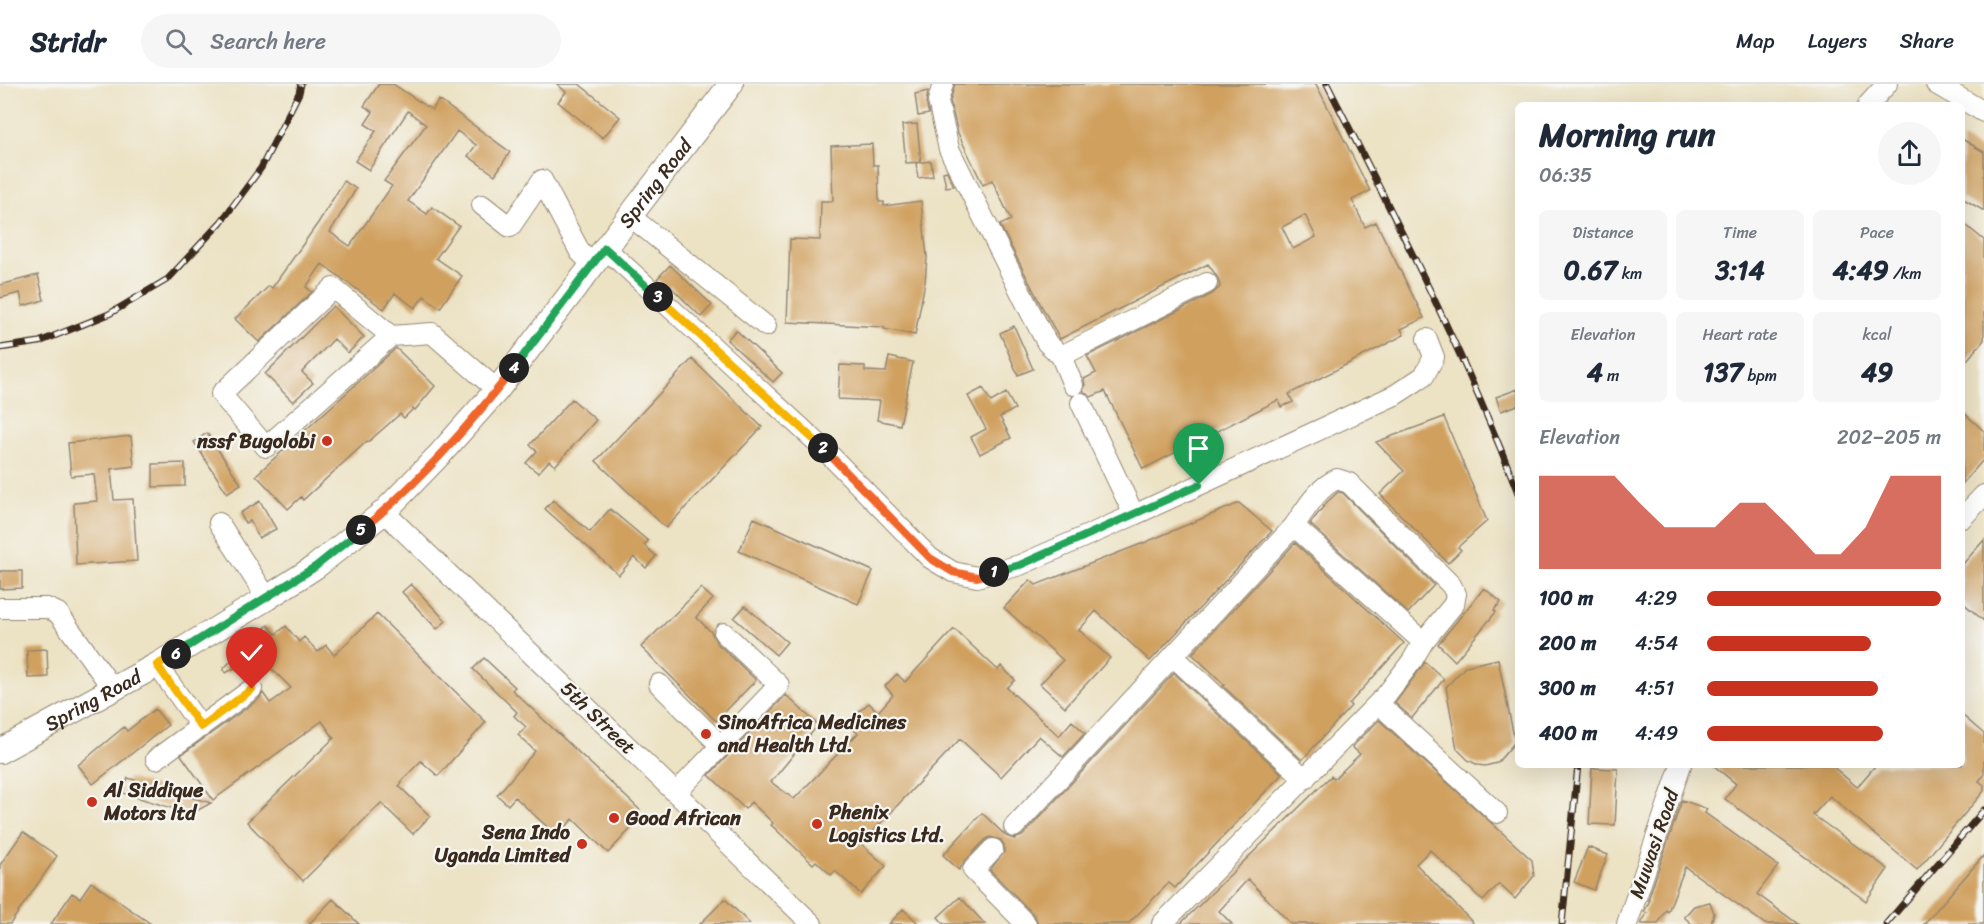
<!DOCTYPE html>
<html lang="en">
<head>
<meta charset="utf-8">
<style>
	:root { --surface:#fff; --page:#f6f6f7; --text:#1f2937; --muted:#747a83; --line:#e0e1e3; --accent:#c8321e }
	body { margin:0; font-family:Sriracha,sans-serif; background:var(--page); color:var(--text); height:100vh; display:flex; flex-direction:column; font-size:22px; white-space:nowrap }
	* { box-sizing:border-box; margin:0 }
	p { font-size:20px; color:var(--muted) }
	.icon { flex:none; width:33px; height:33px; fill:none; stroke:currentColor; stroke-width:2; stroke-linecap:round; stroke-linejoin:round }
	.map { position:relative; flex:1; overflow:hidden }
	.details { position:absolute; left:1515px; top:18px; width:450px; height:666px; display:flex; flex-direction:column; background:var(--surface); border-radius:9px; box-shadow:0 6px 24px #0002 }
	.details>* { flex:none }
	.pin { position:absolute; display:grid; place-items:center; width:51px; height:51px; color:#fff; margin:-62px -26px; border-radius:50% 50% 50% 0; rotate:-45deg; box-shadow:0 0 6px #0007 }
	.pin .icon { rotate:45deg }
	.km { position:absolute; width:30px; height:30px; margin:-15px; border-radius:50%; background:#222; color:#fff; font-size:16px; line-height:30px; text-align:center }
	.round { display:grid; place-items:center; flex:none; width:63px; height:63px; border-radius:32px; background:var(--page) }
	.headline { display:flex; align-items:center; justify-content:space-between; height:102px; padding:0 24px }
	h1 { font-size:33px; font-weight:800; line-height:45px }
	.figures { display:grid; grid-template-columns:repeat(3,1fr); gap:9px; height:102px; padding:6px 24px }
	.figures div { display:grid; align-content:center; border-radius:9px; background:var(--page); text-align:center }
	.figures b { font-size:26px; font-weight:800 }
	.figures small { font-size:16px; font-weight:400 }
	.figures p { font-size:16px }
	.chart { height:168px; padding:12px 24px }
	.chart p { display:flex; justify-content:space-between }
	.chart svg { width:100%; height:108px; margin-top:6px; fill:var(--accent); opacity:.7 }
	ul { padding:0 24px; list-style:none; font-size:20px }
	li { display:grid; grid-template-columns:96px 72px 1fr; align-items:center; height:45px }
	li i { height:15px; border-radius:8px; background:var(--accent) }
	header { display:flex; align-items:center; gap:36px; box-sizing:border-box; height:84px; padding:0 30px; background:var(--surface); border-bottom:2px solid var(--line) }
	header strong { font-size:28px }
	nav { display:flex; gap:33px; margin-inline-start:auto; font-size:21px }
	.search { width:420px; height:54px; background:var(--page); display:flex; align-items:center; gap:15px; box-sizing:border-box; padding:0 21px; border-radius:33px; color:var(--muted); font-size:22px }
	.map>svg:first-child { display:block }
</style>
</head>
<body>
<header>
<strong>Stridr</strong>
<div class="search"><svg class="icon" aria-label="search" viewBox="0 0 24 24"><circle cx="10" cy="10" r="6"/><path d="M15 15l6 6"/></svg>Search here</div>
<nav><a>Map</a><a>Layers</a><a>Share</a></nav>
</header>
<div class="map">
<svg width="1984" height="840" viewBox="0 0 1984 840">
	<rect width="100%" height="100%" fill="#f6f6f2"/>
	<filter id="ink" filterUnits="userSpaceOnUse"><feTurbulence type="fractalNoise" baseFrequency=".0167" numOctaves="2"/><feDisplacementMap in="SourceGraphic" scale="12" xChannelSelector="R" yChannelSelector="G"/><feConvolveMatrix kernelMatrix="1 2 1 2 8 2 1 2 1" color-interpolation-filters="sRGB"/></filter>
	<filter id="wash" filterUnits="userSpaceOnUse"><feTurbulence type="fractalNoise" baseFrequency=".008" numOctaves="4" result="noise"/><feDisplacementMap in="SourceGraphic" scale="24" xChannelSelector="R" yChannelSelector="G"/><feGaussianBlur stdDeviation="1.35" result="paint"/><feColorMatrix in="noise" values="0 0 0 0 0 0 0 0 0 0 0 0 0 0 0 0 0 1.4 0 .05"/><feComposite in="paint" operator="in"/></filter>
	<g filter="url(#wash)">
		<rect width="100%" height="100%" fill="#ece2c4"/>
		<g id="blocks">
			<path fill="#d0a05f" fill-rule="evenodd" d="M379,0H393L432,26L439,16L510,68L495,91L468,72L476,61L457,47L408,117L427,130L432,123L459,142L436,174L462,192L440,224L424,212L415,224L395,209L384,225L322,180L306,203L312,208L259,258L235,235L269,202L272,204L318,139L344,97L356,105L330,148L350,162L392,102L384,97L426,41L408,27L369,86L355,77L376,47L365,40L373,28L364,22Z
				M557,0H579L620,33L603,54L558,18L566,8Z
				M955,0H1316L1370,107L1352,116L1365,143L1376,138L1424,234L1401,245L1404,251L1289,310L1293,318L1281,323L1278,316L1143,385L1105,307L1091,313L1083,307L1085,302L1084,295L1096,289L1087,272L1212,210L1220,203L1218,194L1208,180L1060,255L1042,223L1000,141L1011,136L992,96L983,101L958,49L950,17ZM1305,131L1316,153L1293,165L1282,143Z
				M928,7L926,19L929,30L918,32L915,10Z
				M917,40L921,78L906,79L902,41Z
				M1962,55L1984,68V127L1962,114Z
				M872,60L873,81H878L879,118H884V122L921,117L927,173L925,198L915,251L884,245V243L787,238L790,155L820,156L821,117H833L831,62Z
				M931,77L933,92L918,94L916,79Z
				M947,87L954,102L946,103L943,88Z
				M1962,138L1984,156V256L1962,282Z
				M670,181L712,221L701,233L670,202L668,205L657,195Z
				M38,191L44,216L23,222L20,209L0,214V201Z
				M333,222L364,253L348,269L334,255L302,288L313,299L293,318L265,290Z
				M1014,242L1033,285L1018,291L1000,249Z
				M736,246L782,289L773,298L727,256Z
				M396,264L435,302L415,326L413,325L404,334L400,330L368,358L367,357L303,416L301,413L288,425L256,391Z
				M889,273L913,278L900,341L877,336L880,317L838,315L840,281L865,282V287L886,288Z
				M692,275L762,343L666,444L596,377Z
				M983,304L991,318L1006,309L1015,325L1000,333L1011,354L980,370L971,353L986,345L968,312Z
				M1518,305V321L1501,327L1496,313Z
				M572,315L596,336L555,382L549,377L538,389L526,379L537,367L530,361Z
				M1962,327L1984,347V375L1962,400Z
				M1444,333L1487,437L1458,463L1461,466L1448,479L1380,410L1404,387L1376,358Z
				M207,349L241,400L227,409L194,358Z
				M131,352L134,382L111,385L114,416L133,415L137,477L76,481L74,419L97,417L94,390L71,392L68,359Z
				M185,379V402L153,403V380Z
				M1338,408L1343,409L1434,501L1408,529L1310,440L1327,418Z
				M553,416L590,448L610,425L648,457L644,461L656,472L646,484L634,473L619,491L545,425Z
				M260,417L276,445L259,454L250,437L245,439L240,429Z
				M1239,419L1272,447L1150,577L1096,527L1079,546L1110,574L1065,623L1040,600L1063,576L1004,524L1030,496L1036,501L1146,458Z
				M754,434L873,487L858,520L739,467Z
				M1984,456V537L1962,518V481Z
				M1295,459L1404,559L1349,620L1351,622L1302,676L1223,602L1225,601L1192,570Z
				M0,487H22V504L0,505Z
				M411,500L446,537L437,545L402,508Z
				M701,504L713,515L696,533L712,549L716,558L756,596L716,637L641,563Z
				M1484,504L1501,518L1494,526L1496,528L1455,577L1438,560Z
				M745,522L787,558L776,571L734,534Z
				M377,530L486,638L438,692L421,677L400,698L402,699L399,702L430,732L413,750L381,719L303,797L247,738L334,654L322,637L213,716L181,671L259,615L263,609L270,619L291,604L271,584L266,590L251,574L226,589L223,585L268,541L276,550L286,542L299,558L304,553L318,568L326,561L334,571Z
				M954,545L998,586L1001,582L1015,596L1007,604L1059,652L1072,637L1085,649L1063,673L1039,652L1001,693L960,655L861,760L886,782L861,810L835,787L831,791L816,777L813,780L771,741L773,739L751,718L745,725L709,691L786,611L818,641L771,698L794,715L858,649L848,642L856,630L869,619L878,628L893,611L885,602L897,590L905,598Z
				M47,565L48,593L28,594L27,566Z
				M484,574L515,603L512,606L640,726L633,733L638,737L608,769L573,735L557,752L515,713L508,721L497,711L535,667L518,651L526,643L514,632L517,628L473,585Z
				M1498,575L1515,658L1497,679L1485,682L1478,681L1468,676L1457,665L1446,603L1466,582Z
				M1425,578L1444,595L1412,634L1395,619Z
				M1174,589L1282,690L1175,804L1169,799L1128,840H1038L1035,832L990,786L1004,768V761L1001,756L990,753L985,756L964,778L959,786L943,771L982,729L1006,752L1014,755L1022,752Z
				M155,625L168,641L93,700L78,681L124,643L127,647Z
				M1962,631L1984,650V690L1979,697L1984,701V707L1917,786L1830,712L1813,731L1888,785L1866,817L1725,715L1736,700L1713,681H1831L1857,703L1876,681H1962Z
				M1379,636L1532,776L1534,792L1515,815L1499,800L1483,817L1430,766L1416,780L1474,840H1291L1248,795L1219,827L1232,840H1180L1331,692L1334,695L1360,670L1352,663Z
				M1592,684L1618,685L1615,741L1589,740Z
				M128,694L211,719L191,730L123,709Z
				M1682,716L1707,725L1705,729L1778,782L1757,810L1798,840H1765L1685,783L1668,828L1666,826L1658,840H1641L1647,829L1644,828L1650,816H1648Z
				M23,748L57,772L10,840H0V781Z
				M1588,763L1608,771L1594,806L1574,798Z
				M1984,771V840H1924Z
				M91,798L151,840H51L72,809L80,814Z
				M960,813L985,840H944L938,833Z
				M333,815L359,840H309Z
				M725,815L750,840H700Z
				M1710,818L1714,829L1711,840H1692L1684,833L1694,822Z
				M903,825L919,840H889Z"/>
		</g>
	</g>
	<g filter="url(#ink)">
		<use href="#blocks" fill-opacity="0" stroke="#948671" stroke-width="1.5"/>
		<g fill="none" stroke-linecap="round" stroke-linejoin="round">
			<g stroke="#948671" stroke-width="22">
				<path id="minor" d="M943,0L938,17L949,65L1031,229L1047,259L1061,272L1073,301
					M1936,0L1984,28
					M1868,21L1887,0
					M482,121L510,143L542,96L580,168L593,181
					M630,132L766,242
					M605,164L821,362L930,474L953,488L977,493L1020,481L1134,431
					M391,252L266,363L221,310L333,204L391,252L432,249L497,306
					M1061,272L1207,199
					M1081,319L1134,431L1395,311L1424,292L1434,273L1427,255
					M384,428L812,840
					M1962,434L1984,411
					M219,439L267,514
					M1294,442C1306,425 1317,404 1337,395L1349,399L1451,501L1456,510L1454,520L1423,558
					M0,524H47L58,529L113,605
					M1173,572L1305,695
					M157,581L201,643
					M659,600L721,662
					M1378,619L1497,729
					M156,675L252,605
					M676,709L779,601L724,549
					M1014,743L1294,442L1423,558L1412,577L1386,611L1162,840
					M993,765L973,786L1026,840
					M1627,840L1681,681"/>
			</g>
			<g stroke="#948671" stroke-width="26">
				<g id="major">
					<path id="s1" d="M0,667L157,581L267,514L315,483L384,428L441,369L497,306L731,0"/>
				</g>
			</g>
			<use href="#minor" stroke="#fff" stroke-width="20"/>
			<use href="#major" stroke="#fff" stroke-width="24"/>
			<g stroke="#3b2a1e" stroke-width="7">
				<path id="rail" d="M1327,0C1395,134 1464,268 1518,409
					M0,264L39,258L109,230L168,195L221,138L261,84L299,9L301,0
					M1562,840L1578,681
					M1886,840L1984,726"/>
			</g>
			<use href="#rail" stroke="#f6f6f2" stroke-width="4.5" stroke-dasharray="14" stroke-linecap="butt"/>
		</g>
	</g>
	<g fill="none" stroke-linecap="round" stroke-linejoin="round" filter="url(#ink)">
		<g stroke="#fff" stroke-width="12">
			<path id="split-1" d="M994,488L1020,481L1199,401"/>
		</g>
		<g stroke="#fff" stroke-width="12">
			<path id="split-2" d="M823,364L930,474L953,488L977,493L994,488"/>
		</g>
		<g stroke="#fff" stroke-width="12">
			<path id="split-3" d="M658,213L823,364"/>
		</g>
		<g stroke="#fff" stroke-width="12">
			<path id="split-4" d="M514,284L605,164L658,213"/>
		</g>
		<g stroke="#fff" stroke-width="12">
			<path id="split-5" d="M361,446C417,401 470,341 514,284"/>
		</g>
		<g stroke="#fff" stroke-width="12">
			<path id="split-6" d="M176,570L315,483L361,446"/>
		</g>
		<g stroke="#fff" stroke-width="12">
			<path id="split-7" d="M176,570L157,581L201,643L252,605"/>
		</g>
		<use href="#split-1" stroke="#22a559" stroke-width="8"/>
		<use href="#split-2" stroke="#f0652b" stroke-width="8"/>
		<use href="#split-3" stroke="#f5b400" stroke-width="8"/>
		<use href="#split-4" stroke="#22a559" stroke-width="8"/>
		<use href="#split-5" stroke="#f0652b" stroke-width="8"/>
		<use href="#split-6" stroke="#22a559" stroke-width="8"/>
		<use href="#split-7" stroke="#f5b400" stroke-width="8"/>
	</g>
	<g fill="#c8321e" stroke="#f6f6f2" stroke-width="2">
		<circle cx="327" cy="357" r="6"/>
		<circle cx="706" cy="650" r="6"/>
		<circle cx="92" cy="718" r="6"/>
		<circle cx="614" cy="734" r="6"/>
		<circle cx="817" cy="740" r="6"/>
		<circle cx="582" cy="760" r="6"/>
	</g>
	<g text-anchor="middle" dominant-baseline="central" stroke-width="4.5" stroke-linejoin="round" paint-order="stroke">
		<g font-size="20" fill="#3b2a1e" stroke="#f6f6f2">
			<text stroke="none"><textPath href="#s1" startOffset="880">Spring Road</textPath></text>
			<text stroke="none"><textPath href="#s1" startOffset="106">Spring Road</textPath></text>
			<text transform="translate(598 634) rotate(44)">5th Street</text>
			<text transform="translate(1654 760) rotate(-71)">Muwasi Road</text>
		</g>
		<g font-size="20" font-weight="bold" fill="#3b2a1e" stroke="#f6f6f2" text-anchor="start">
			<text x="315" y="357" text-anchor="end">nssf Bugolobi</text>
			<text x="718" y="638">SinoAfrica Medicines<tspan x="718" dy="23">and Health Ltd.</tspan></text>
			<text x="104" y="706">Al Siddique<tspan x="104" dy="23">Motors ltd</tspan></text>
			<text x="829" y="728">Phenix<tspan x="829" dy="23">Logistics Ltd.</tspan></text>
			<text x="626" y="734">Good African</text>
			<text x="570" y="748" text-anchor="end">Sena Indo<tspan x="570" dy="23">Uganda Limited</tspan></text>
		</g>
	</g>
</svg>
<div class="pin" style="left:1199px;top:401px;background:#1e9e55"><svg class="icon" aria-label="arrive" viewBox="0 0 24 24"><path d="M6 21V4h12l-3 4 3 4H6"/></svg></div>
<div class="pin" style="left:252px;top:605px;background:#d93025"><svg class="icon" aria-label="check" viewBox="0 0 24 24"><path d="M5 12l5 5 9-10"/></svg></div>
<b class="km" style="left:994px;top:488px">1</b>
<b class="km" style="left:823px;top:364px">2</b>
<b class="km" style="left:658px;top:213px">3</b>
<b class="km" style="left:514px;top:284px">4</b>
<b class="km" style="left:361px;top:446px">5</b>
<b class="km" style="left:176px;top:570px">6</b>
<section class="details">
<div class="headline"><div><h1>Morning run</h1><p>06:35</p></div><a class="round"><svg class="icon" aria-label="share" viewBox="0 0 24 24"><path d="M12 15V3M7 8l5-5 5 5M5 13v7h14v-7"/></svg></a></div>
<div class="figures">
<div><p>Distance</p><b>0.67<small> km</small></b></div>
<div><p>Time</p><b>3:14</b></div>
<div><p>Pace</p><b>4:49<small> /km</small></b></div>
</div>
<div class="figures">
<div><p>Elevation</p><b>4<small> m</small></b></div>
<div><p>Heart rate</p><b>137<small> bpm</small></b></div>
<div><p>kcal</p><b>49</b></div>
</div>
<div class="chart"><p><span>Elevation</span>202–205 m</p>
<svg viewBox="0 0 160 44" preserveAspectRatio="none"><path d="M0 44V6L10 6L20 6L30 6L40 17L50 27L60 27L70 27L80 17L90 17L100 27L110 38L120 38L130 27L140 6L150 6L160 6V44z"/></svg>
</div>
<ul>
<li><b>100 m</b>4:29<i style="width:100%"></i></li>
<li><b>200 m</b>4:54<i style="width:70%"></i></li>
<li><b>300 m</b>4:51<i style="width:73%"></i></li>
<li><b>400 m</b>4:49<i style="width:75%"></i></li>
</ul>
</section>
</div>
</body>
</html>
